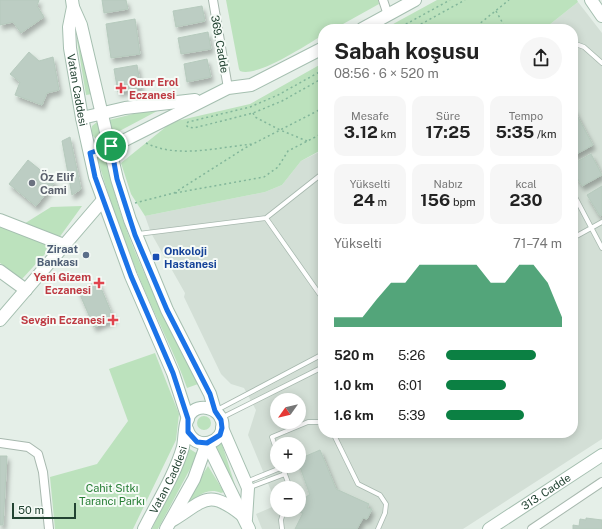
<!DOCTYPE html>
<html lang="tr">
<head>
<meta charset="utf-8">
<style>
	:root { --surface:#fff; --page:#f6f6f6; --text:#222; --muted:#767676; --accent:#0b8043 }
	body { margin:0; font-family:"Public Sans",sans-serif; background:var(--page); color:var(--text); height:100vh; display:flex; flex-direction:column; font-size:15px; white-space:nowrap }
	* { box-sizing:border-box; margin:0 }
	p { font-size:13px; color:var(--muted) }
	.icon { flex:none; width:22px; height:22px; fill:none; stroke:currentColor; stroke-width:2; stroke-linecap:round; stroke-linejoin:round }
	.map { position:relative; flex:1; overflow:hidden }
	.panel { position:absolute; left:318px; top:24px; width:260px; height:414px; display:flex; flex-direction:column; background:var(--surface); border-radius:16px; box-shadow:0 2px 10px #0003 }
	.panel>* { flex:none }
	.needle { width:26px; rotate:236deg }
	.fabs { position:absolute; left:270px; top:393px; display:grid; gap:8px }
	.fabs a { display:grid; place-items:center; width:36px; height:36px; border-radius:50%; background:var(--surface); box-shadow:0 2px 10px #0003; font-size:20px }
	.scale { position:absolute; left:12px; bottom:10px; width:64px; box-sizing:border-box; padding-left:4px; border:2px solid #224332; border-top:0; font-size:11px; line-height:14px; white-space:nowrap; color:#224332; -webkit-text-stroke:3px #f6fbf7; paint-order:stroke }
	.pin { position:absolute; display:grid; place-items:center; width:34px; height:34px; color:#fff; margin:-17px; border:2px solid #fff; border-radius:50%; box-shadow:0 1px 4px #0007 }
	.round { display:grid; place-items:center; flex:none; width:42px; height:42px; border-radius:21px; background:var(--page) }
	.summary { display:flex; align-items:center; justify-content:space-between; height:68px; padding:0 16px }
	h1 { font-size:22px; font-weight:700; line-height:30px }
	.stats { display:grid; grid-template-columns:repeat(3,1fr); gap:6px; height:68px; padding:4px 16px }
	.stats div { display:grid; align-content:center; border-radius:10px; background:var(--page); text-align:center }
	.stats b { font-size:17px; font-weight:700 }
	.stats small { font-size:11px; font-weight:400 }
	.stats p { font-size:11px }
	.chart { height:112px; padding:8px 16px }
	.chart p { display:flex; justify-content:space-between }
	.chart svg { width:100%; height:72px; margin-top:4px; fill:var(--accent); opacity:.7 }
	ul { padding:0 16px; list-style:none; font-size:13px }
	li { display:grid; grid-template-columns:64px 48px 1fr; align-items:center; height:30px }
	li i { height:10px; border-radius:5px; background:var(--accent) }
	.map>svg:first-child { display:block }
</style>
</head>
<body>
<div class="map">
<svg width="602" height="529" viewBox="0 0 602 529">
	<defs>
		<filter id="shadow"><feDropShadow dx="2.5" dy="4.5" stdDeviation="2" flood-color="#0004"/></filter>
	</defs>
	<rect width="100%" height="100%" fill="#e5efe8"/>
	<path fill="#d3dfd6" fill-rule="evenodd" d="M578,2L602,33V439L463,529H262L256,514L277,505V510H299V488H277V505L248,435L256,410L244,388L231,384L221,374L184,297L185,293L151,233L145,216L265,192L282,185L301,161L323,150V433H573V29H544ZM277,400H299V422H277ZM277,444H299V466H277Z"/>
	<path fill="#bce2bd" d="M226,0H378L379,4L334,29H323V35C306,45 257,78 240,71L239,69Z
		M437,0H577L578,2L544,29H384Z
		M77,40H79L92,94L86,95Z
		M323,63V149L301,161L282,185L265,192L145,216L131,194L121,163L172,122L250,104Z
		M161,107V109L112,135L109,120Z
		M97,122L99,124L101,137L99,139L95,138L91,134L92,126Z
		M106,154C119,235 163,311 198,384L187,388C175,354 158,322 144,289C126,246 109,201 97,156Z
		M82,206L56,242L22,279L0,263V225L19,227L51,207Z
		M155,353L179,414L176,440L133,529H55L50,477L97,464L128,421L109,369Z
		M197 423a7 7 0 1 1 14 0a7 7 0 1 1-14 0Z
		M218,441H221L235,485L213,450Z
		M188,448L198,454L158,529H152L178,476Z
		M208,466L224,492L221,493C205,486 194,500 181,509Z"/>
	<path fill="#bccdc3" stroke="#b6cabd" filter="url(#shadow)" d="M0,0H39L37,6L44,17L21,33L13,22L0,25Z
		M102,0H126L128,9L104,13Z
		M202,6L205,21L176,27L173,11Z
		M135,19L140,54L111,58L106,24Z
		M208,32L211,49L181,54L178,38Z
		M29,52L39,61L53,57L59,90L47,93L42,105L15,95L20,82L10,74Z
		M207,59L211,77L187,82L184,64Z
		M137,65L141,88L118,92L114,69Z
		M573,108L593,145L573,156Z
		M70,137L81,189L72,195L62,141Z
		M591,154L602,175L582,186L573,171V164Z
		M28,160L55,182L36,206L9,184Z
		M602,186V215L600,216L587,195Z
		M98,281L114,319L94,327L78,290Z
		M320,450L336,489L369,504L367,508L372,509L367,519L363,518L357,529H295L303,513L300,512L307,496L310,495L299,464V459Z
		M0,456H7L3,525H0Z
		M586,518L602,520V529H573V525L579,526L580,519L586,520Z"/>
	<g fill="none" stroke-linecap="round" stroke-linejoin="round">
		<g stroke="#a7b8ae" stroke-width="5.5">
			<path id="lane" d="M573,43L584,47L602,63
				M573,193L602,248
				M266,218L323,299
				M138,234L266,218L323,173
				M573,238L602,222
				M217,410L323,354
				M221,418L323,367
				M333,433L358,484L380,495L386,504L385,513L378,529
				M277,452L272,437L308,422H323
				M282,466L290,488
				M246,482L283,467
				M248,488L285,474
				M282,529L281,520L284,510"/>
		</g>
		<g stroke="#a7b8ae" stroke-width="10">
			<path id="street" d="M213,0L228,88
				M383,0L388,15
				M0,443L28,447L38,454L43,472L49,529
				M532,529L602,482"/>
		</g>
		<g stroke="#a5bfb0" stroke-width="14">
			<g id="secondary">
				<path id="s1" d="M72,0L73,7L69,27L70,48L82,118L95,177L131,276L173,373L188,419"/>
				<path d="M591,0L602,16"/>
				<path d="M73,7L81,25L117,179L130,220L167,310L210,394L215,411"/>
				<path d="M362,29L415,0"/>
				<path d="M82,118L125,108L195,100"/>
				<path d="M90,153L119,143L228,88L251,85L323,48"/>
				<path d="M0,220L64,245"/>
				<path d="M0,271L26,290"/>
				<path d="M0,320L103,200"/>
				<path d="M222,428L248,488L246,519"/>
				<path d="M207,443L249,529"/>
				<path d="M173,520C204,501 208,488 242,515"/>
				<path id="s2" d="M144,529C157,503 175,475 183,447C185,437 184,422 190,414C199,403 218,407 222,421C227,444 194,453 187,429"/>
				<path d="M166,529L194,479L207,443"/>
				<path id="s3" d="M489,529L602,455"/>
			</g>
		</g>
		<path stroke="#82b69a" stroke-width="1.5" stroke-dasharray="2 3" stroke-linecap="butt" d="M496,11L506,29
			M397,29L450,0
			M412,29L465,0
			M473,29L509,0
			M323,70L278,95L250,107L188,122L186,125L188,127L194,128L253,113L282,101L323,78
			M253,113L255,117L280,130L307,141
			M146,143C178,159 219,147 253,144
			M175,193L264,177L278,167L288,151L323,133
			M135,203L174,193L245,148L323,108"/>
		<use href="#lane" stroke="#fff" stroke-width="4"/>
		<use href="#street" stroke="#fff" stroke-width="8"/>
		<use href="#secondary" stroke="#fff" stroke-width="12"/>
	</g>
	<g fill="none" stroke-linecap="round" stroke-linejoin="round">
		<g stroke="#fff" stroke-width="8">
			<path id="route" d="M111,146L117,179L135,235L167,310L210,394L215,411L221,420L222,428L220,435L207,443L197,442L188,432V419L173,373L131,276L95,177L90,153Z"/>
		</g>
		<use href="#route" stroke="#1a73e8" stroke-width="5"/>
	</g>
	<g fill="#e0444e" stroke="#f6fbf7" stroke-width="1.5">
		<path d="M119 82h4v4h4v4h-4v4h-4v-4h-4v-4h4z"/>
		<path d="M97 277h4v4h4v4h-4v4h-4v-4h-4v-4h4z"/>
		<path d="M111 314h4v4h4v4h-4v4h-4v-4h-4v-4h4z"/>
	</g>
	<circle fill="#6b7280" stroke="#f6fbf7" stroke-width="1.5" cx="32" cy="183" r="4"/>
	<circle fill="#5c6f8a" stroke="#f6fbf7" stroke-width="1.5" cx="86" cy="255" r="4"/>
	<rect fill="#1a4fb4" stroke="#f6fbf7" stroke-width="1.5" x="152" y="253" width="8" height="8" rx="2"/>
	<g text-anchor="middle" dominant-baseline="central" stroke-width="4" stroke-linejoin="round" paint-order="stroke">
		<g font-size="11" fill="#224332" stroke="#f6fbf7">
			<text transform="translate(220 44) rotate(80)">369. Cadde</text>
			<text stroke="none"><textPath href="#s1" startOffset="91">Vatan Caddesi</textPath></text>
			<text stroke="none"><textPath href="#s2" startOffset="55">Vatan Caddesi</textPath></text>
			<text stroke="none"><textPath href="#s3" startOffset="68">313. Cadde</textPath></text>
		</g>
		<g font-size="11" font-weight="bold" fill="#be3a42" stroke="#f6fbf7" text-anchor="end">
			<text x="129" y="82" text-anchor="start">Onur Erol<tspan x="129" dy="13">Eczanesi</tspan></text>
			<text x="91" y="277">Yeni Gizem<tspan x="91" dy="13">Eczanesi</tspan></text>
			<text x="105" y="320">Sevgin Eczanesi</text>
		</g>
		<g font-size="11" font-weight="bold" fill="#5b616d" stroke="#f6fbf7" text-anchor="start">
			<text x="40" y="177">Öz Elif<tspan x="40" dy="13">Cami</tspan></text>
		</g>
		<g font-size="11" font-weight="bold" fill="#4e5e75" stroke="#f6fbf7" text-anchor="end">
			<text x="78" y="249">Ziraat<tspan x="78" dy="13">Bankası</tspan></text>
		</g>
		<g font-size="11" font-weight="bold" fill="#164399" stroke="#f6fbf7" text-anchor="start">
			<text x="164" y="251">Onkoloji<tspan x="164" dy="13">Hastanesi</tspan></text>
		</g>
		<g font-size="11" fill="#277e35" stroke="#f6fbf7">
			<text x="112" y="488">Cahit Sıtkı<tspan x="112" dy="13">Tarancı Parkı</tspan></text>
		</g>
	</g>
</svg>
<div class="fabs">
<a><svg class="needle" viewBox="-14 -14 28 28"><path d="M0-13l5 13h-10z" fill="#e53935"/><path d="M0 13l5-13h-10z" fill="#767676"/></svg></a>
<a>+</a>
<a>−</a>
</div>
<div class="scale">50 m</div>
<div class="pin" style="left:111px;top:146px;background:#1e9e55"><svg class="icon" aria-label="arrive" viewBox="0 0 24 24"><path d="M6 21V4h12l-3 4 3 4H6"/></svg></div>
<section class="panel">
<div class="summary"><div><h1>Sabah koşusu</h1><p>08:56 · 6 × 520 m</p></div><a class="round"><svg class="icon" aria-label="share" viewBox="0 0 24 24"><path d="M12 15V3M7 8l5-5 5 5M5 13v7h14v-7"/></svg></a></div>
<div class="stats">
<div><p>Mesafe</p><b>3.12<small> km</small></b></div>
<div><p>Süre</p><b>17:25</b></div>
<div><p>Tempo</p><b>5:35<small> /km</small></b></div>
</div>
<div class="stats">
<div><p>Yükselti</p><b>24<small> m</small></b></div>
<div><p>Nabız</p><b>156<small> bpm</small></b></div>
<div><p>kcal</p><b>230</b></div>
</div>
<div class="chart"><p><span>Yükselti</span>71–74 m</p>
<svg viewBox="0 0 160 44" preserveAspectRatio="none"><path d="M0 44V38L10 38L20 38L30 27L40 17L50 17L60 6L70 6L80 6L90 6L100 6L110 17L120 17L130 6L140 6L150 17L160 38V44z"/></svg>
</div>
<ul>
<li><b>520 m</b>5:26<i style="width:78%"></i></li>
<li><b>1.0 km</b>6:01<i style="width:52%"></i></li>
<li><b>1.6 km</b>5:39<i style="width:67%"></i></li>
</ul>
</section>
</div>
</body>
</html>
